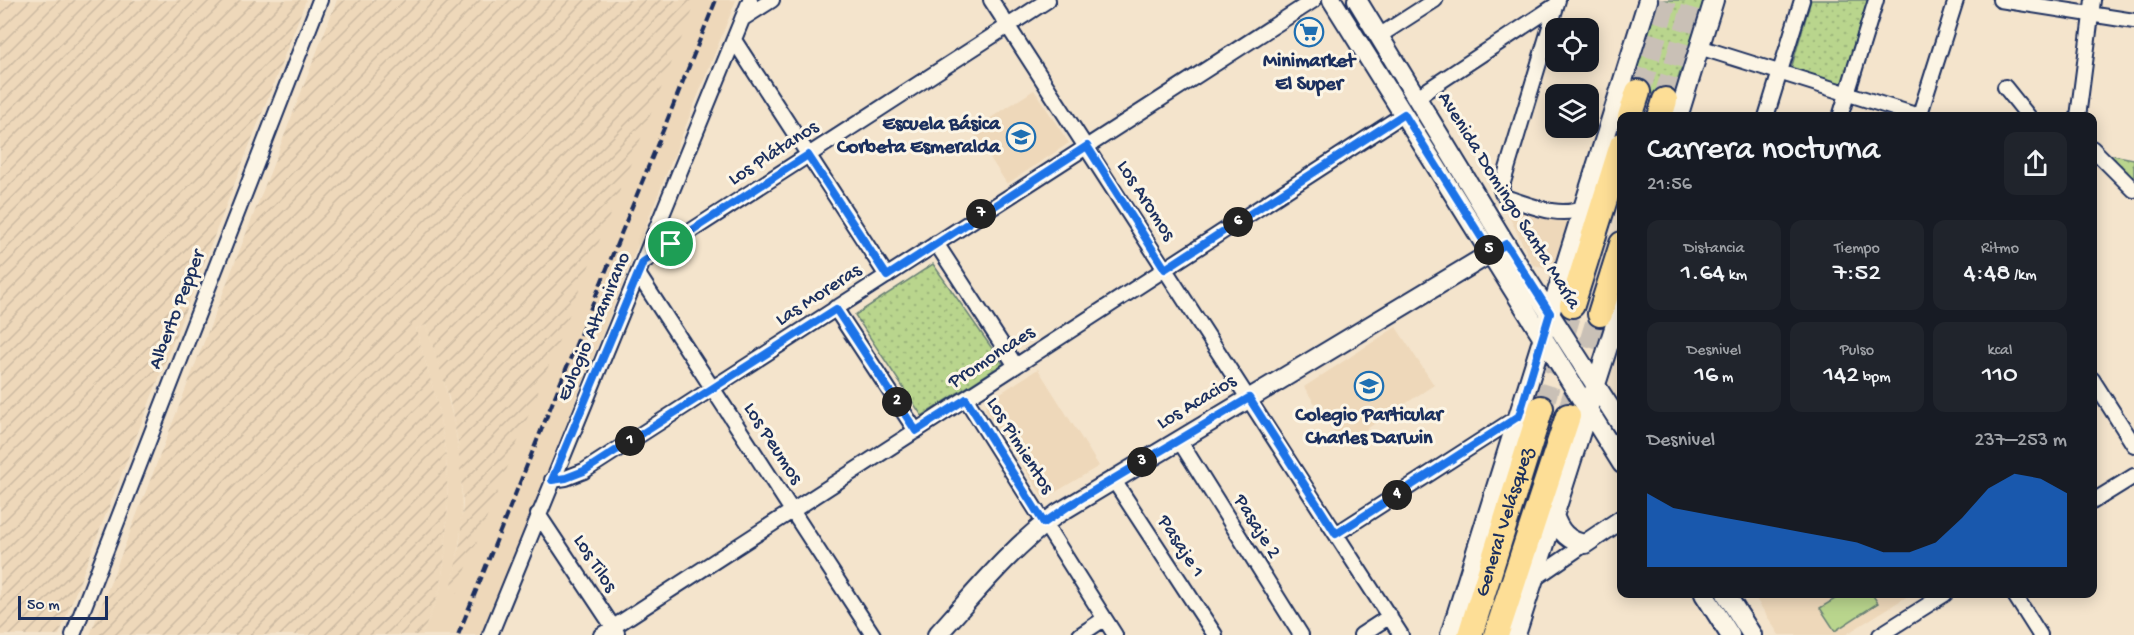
<!DOCTYPE html>
<html lang="es">
<head>
<meta charset="utf-8">
<style>
	:root { --surface:#171b24; --page:#20242c; --text:#f1f3f6; --muted:#9ea1a6; --accent:#1a73e8 }
	body { margin:0; font-family:"Gochi Hand",sans-serif; background:var(--page); color:var(--text); height:100vh; display:flex; flex-direction:column; font-size:22px; white-space:nowrap }
	* { box-sizing:border-box; margin:0 }
	p { font-size:20px; color:var(--muted) }
	.icon { flex:none; width:33px; height:33px; fill:none; stroke:currentColor; stroke-width:2; stroke-linecap:round; stroke-linejoin:round }
	.map { position:relative; flex:1; overflow:hidden }
	.drawer { position:absolute; left:1617px; top:112px; width:480px; height:486px; display:flex; flex-direction:column; background:var(--surface); border-radius:12px; box-shadow:0 3px 15px #0003 }
	.drawer>* { flex:none }
	.controls { position:absolute; left:1545px; top:18px; display:grid; gap:12px }
	.controls a { display:grid; place-items:center; width:54px; height:54px; border-radius:12px; background:var(--surface); box-shadow:0 3px 15px #0003; font-size:30px }
	.scale { position:absolute; left:18px; bottom:15px; width:90px; box-sizing:border-box; padding-left:6px; border:3px solid #1b2f5e; border-top:0; font-size:16px; line-height:21px; white-space:nowrap; color:#1b2f5e; -webkit-text-stroke:4px #fcf5e5; paint-order:stroke }
	.pin { position:absolute; display:grid; place-items:center; width:51px; height:51px; color:#fff; margin:-26px; border:3px solid #fff; border-radius:50%; box-shadow:0 2px 6px #0007 }
	.km { position:absolute; width:30px; height:30px; margin:-15px; border-radius:50%; background:#222; color:#fff; font-size:16px; line-height:30px; text-align:center }
	.round { display:grid; place-items:center; flex:none; width:63px; height:63px; border-radius:12px; background:var(--page) }
	.headline { display:flex; align-items:center; justify-content:space-between; height:102px; padding:0 30px }
	h1 { font-size:33px; font-weight:600; line-height:45px }
	.metrics { display:grid; grid-template-columns:repeat(3,1fr); gap:9px; height:102px; padding:6px 30px }
	.metrics div { display:grid; align-content:center; border-radius:12px; background:var(--page); text-align:center }
	.metrics b { font-size:26px; font-weight:600 }
	.metrics small { font-size:16px; font-weight:400 }
	.metrics p { font-size:16px }
	.chart { height:168px; padding:12px 30px }
	.chart p { display:flex; justify-content:space-between }
	.chart svg { width:100%; height:108px; margin-top:6px; fill:var(--accent); opacity:.7 }
	.map>svg:first-child { display:block }
</style>
</head>
<body>
<div class="map">
<svg width="2134" height="635" viewBox="0 0 2134 635">
	<defs>
		<pattern id="industrial-furrows" width="10" height="10" patternUnits="userSpaceOnUse" patternTransform="scale(1.5)"><rect width="10" height="10" fill="#eed8ba"/><path d="M-1 1l2-2M0 10L10 0M9 11l2-2" fill="none" stroke="#ccbaa2"/></pattern>
		<pattern id="park-dots" width="8" height="8" patternUnits="userSpaceOnUse" patternTransform="scale(1.5)"><rect width="8" height="8" fill="#b9d58d"/><path d="M2 2h.1M6 6h.1" fill="none" stroke="#9eb77c" stroke-width="1.8" stroke-linecap="round"/></pattern>
	</defs>
	<rect width="100%" height="100%" fill="#f4e4cc"/>
	<filter id="ink" filterUnits="userSpaceOnUse"><feTurbulence type="fractalNoise" baseFrequency=".0167" numOctaves="2"/><feDisplacementMap in="SourceGraphic" scale="12" xChannelSelector="R" yChannelSelector="G"/><feConvolveMatrix kernelMatrix="1 2 1 2 8 2 1 2 1" color-interpolation-filters="sRGB"/></filter>
	<g filter="url(#ink)">
		<path fill="#eed8ba" d="M696,0H736L482,635H422L440,590L445,554L448,502L446,455L438,406L416,329L426,325L442,373L454,423L461,464L462,523L456,566L451,590Z
			M1034,90L1069,143L1007,184L972,130Z
			M1502,202L1571,223L1559,259L1543,267L1533,265Z
			M1396,327L1434,385L1342,445L1304,387Z
			M1038,369L1099,466L1044,499L985,409L988,401Z
			M1753,594H1911L1845,635H1779Z"/>
		<path fill="url(#industrial-furrows)" d="M0,0H306L59,635H0Z
			M337,0H697L456,594L451,590L460,542L463,504L458,443L449,398L426,325L416,329L438,406L446,455L448,502L445,554L440,590L422,635H90Z"/>
		<path fill="url(#park-dots)" stroke="#6a8276" stroke-width="1.5" d="M1651,0H1704L1671,100L1626,85Z
			M1811,0H1870L1842,86L1791,69Z
			M2107,154L2134,159V184Z
			M933,264L1003,364L922,416L855,315Z"/>
		<path fill="#b9d58d" stroke="#6a8276" stroke-width="1.5" d="M1843,594H1872L1878,603L1835,631L1820,608Z"/>
		<g fill="none" stroke-linecap="round" stroke-linejoin="round">
			<path stroke="#c9c0b6" stroke-width="24" stroke-dasharray="24 12" stroke-linecap="butt" d="M1638,92L1665,0
				M1665,100L1696,0
				M1541,408L1572,305
				M1568,416L1600,314"/>
			<g stroke="#1b2f5e" stroke-width="18">
				<path id="street" d="M991,0L1401,635
					M1558,0L1501,189L1502,193L1507,198C1531,205 1559,219 1583,208
					M2000,0L2134,21
					M742,19L772,0
					M1379,36L1435,0
					M734,40L887,276
					M1699,47L1922,117
					M2005,87L2029,117
					M1417,97L1556,5
					M1766,117L1802,0
					M1840,117L1876,0
					M1919,117L1956,0
					M2078,117L2093,0
					M2092,148L2134,190
					M936,243L1016,366
					M643,262L1048,0
					M638,274L873,635
					M835,308L916,431
					M2092,379L2134,445
					M966,399L1115,635
					M1179,440L1301,635
					M1113,479L1215,635
					M552,480L566,478L584,471L1314,0
					M2092,502L2134,476
					M538,514L617,633
					M1336,534L1519,416
					M1534,579L1585,544
					M2014,594L2040,635
					M73,635L320,0
					M490,635L750,0
					M601,635L1404,114
					M1080,635L1104,619
					M1361,635L1390,616
					M1880,635L1945,594"/>
			</g>
			<g stroke="#1b2f5e" stroke-width="22">
				<path id="secondary" d="M1332,0L1622,464
					M1357,0L1524,274L1622,426
					M1678,117L1714,0
					M1554,515C1559,531 1568,541 1585,544L1622,519
					M1704,594L1730,635
					M1726,594L1752,635
					M937,635C975,593 1011,548 1057,514L1506,244
					M1450,635L1648,0
					M1516,635L1622,303"/>
			</g>
			<g stroke="#1b2f5e" stroke-width="28">
				<g id="highway">
					<path d="M1630,117L1638,92"/>
					<path d="M1660,117L1665,100"/>
					<path d="M1572,305L1622,145"/>
					<path d="M1600,314L1622,244"/>
					<path id="s1" d="M1470,635L1541,408"/>
					<path d="M1496,635L1568,416"/>
				</g>
			</g>
			<use href="#street" stroke="#fcf5e5" stroke-width="14"/>
			<use href="#secondary" stroke="#fcf5e5" stroke-width="18"/>
			<use href="#highway" stroke="#fdde96" stroke-width="24"/>
			<path stroke="#1b2f5e" stroke-width="4" stroke-dasharray="9 4.5" stroke-linecap="butt" d="M458,635L716,0"/>
		</g>
	</g>
	<g fill="none" stroke-linecap="round" stroke-linejoin="round" filter="url(#ink)">
		<g stroke="#fff" stroke-width="12">
			<path id="route" d="M1404,114L1491,253L1506,244L1550,313L1519,416L1336,534L1249,398L1070,505L1044,523L966,399L916,431L836,309L584,471L566,478L552,480L643,262L808,155L887,276L1087,146L1165,269Z"/>
		</g>
		<use href="#route" stroke="#1a73e8" stroke-width="8"/>
	</g>
	<defs>
		<g id="supermarket-ring" transform="scale(1.5)"><circle r="9.5" fill="#fcf5e5" stroke="#1f6fb2" stroke-width="1.5"/><path d="M-6-5.5h2.5l.6 2H6L4.5 2H-2.5L-4.4-4H-6ZM-1.5 3.2a1.3 1.3 0 1 0 .1 0ZM3 3.2a1.3 1.3 0 1 0 .1 0Z" fill="#1f6fb2"/></g>
		<g id="school-ring" transform="scale(1.5)"><circle r="9.5" fill="#fcf5e5" stroke="#1f6fb2" stroke-width="1.5"/><path d="M0-5L7-2L0 1L-7-2ZM-4 1L0 2.5L4 1V4Q0 6-4 4Z" fill="#1f6fb2"/></g>
	</defs>
	<g fill-rule="evenodd">
		<use href="#supermarket-ring" x="1309" y="32"/>
		<use href="#school-ring" x="1021" y="137"/>
		<use href="#school-ring" x="1369" y="386"/>
	</g>
	<g text-anchor="middle" dominant-baseline="central" stroke-width="6" stroke-linejoin="round" paint-order="stroke">
		<g font-size="20" font-weight="bold" fill="#1b2f5e" stroke="#fcf5e5">
			<text x="1309" y="62">Minimarket<tspan x="1309" dy="23">El Super</tspan></text>
			<text x="1000" y="125" text-anchor="end">Escuela Básica<tspan x="1000" dy="23">Corbeta Esmeralda</tspan></text>
			<text x="1369" y="416">Colegio Particular<tspan x="1369" dy="23">Charles Darwin</tspan></text>
		</g>
		<g font-size="20" fill="#1b2f5e" stroke="#fcf5e5">
			<text transform="translate(774 154) rotate(-33)">Los Plátanos</text>
			<text transform="translate(1145 201) rotate(57)">Los Aromos</text>
			<text transform="translate(1508 201) rotate(58)">Avenida Domingo Santa María</text>
			<text transform="translate(819 296) rotate(-33)">Las Moreras</text>
			<text transform="translate(178 310) rotate(-69)">Alberto Pepper</text>
			<text transform="translate(595 327) rotate(-67)">Eulogio Altamirano</text>
			<text transform="translate(992 358) rotate(-33)">Promoncaes</text>
			<text transform="translate(1197 403) rotate(-31)">Los Acacios</text>
			<text transform="translate(772 444) rotate(57)">Los Peumos</text>
			<text transform="translate(1019 446) rotate(58)">Los Pimientos</text>
			<text stroke="none"><textPath href="#s1" startOffset="118">General Velásquez</textPath></text>
			<text transform="translate(1256 527) rotate(58)">Pasaje 2</text>
			<text transform="translate(1180 547) rotate(57)">Pasaje 1</text>
			<text transform="translate(594 564) rotate(57)">Los Tilos</text>
		</g>
	</g>
</svg>
<div class="controls">
<a><svg class="icon" aria-label="locate" viewBox="0 0 24 24"><circle cx="12" cy="12" r="6"/><path d="M12 2v4M12 18v4M2 12h4M18 12h4"/></svg></a>
<a><svg class="icon" aria-label="layers" viewBox="0 0 24 24"><path d="M12 4l9 5-9 5-9-5zM3 14l9 5 9-5"/></svg></a>
</div>
<div class="scale">50 m</div>
<div class="pin" style="left:671px;top:244px;background:#1e9e55"><svg class="icon" aria-label="arrive" viewBox="0 0 24 24"><path d="M6 21V4h12l-3 4 3 4H6"/></svg></div>
<b class="km" style="left:630px;top:441px">1</b>
<b class="km" style="left:897px;top:402px">2</b>
<b class="km" style="left:1142px;top:462px">3</b>
<b class="km" style="left:1397px;top:495px">4</b>
<b class="km" style="left:1489px;top:250px">5</b>
<b class="km" style="left:1238px;top:222px">6</b>
<b class="km" style="left:981px;top:214px">7</b>
<section class="drawer">
<div class="headline"><div><h1>Carrera nocturna</h1><p>21:56</p></div><a class="round"><svg class="icon" aria-label="share" viewBox="0 0 24 24"><path d="M12 15V3M7 8l5-5 5 5M5 13v7h14v-7"/></svg></a></div>
<div class="metrics">
<div><p>Distancia</p><b>1.64<small> km</small></b></div>
<div><p>Tiempo</p><b>7:52</b></div>
<div><p>Ritmo</p><b>4:48<small> /km</small></b></div>
</div>
<div class="metrics">
<div><p>Desnivel</p><b>16<small> m</small></b></div>
<div><p>Pulso</p><b>142<small> bpm</small></b></div>
<div><p>kcal</p><b>110</b></div>
</div>
<div class="chart"><p><span>Desnivel</span>237–253 m</p>
<svg viewBox="0 0 160 44" preserveAspectRatio="none"><path d="M0 44V14L10 20L20 22L30 24L40 26L50 28L60 30L70 32L80 34L90 38L100 38L110 34L120 24L130 12L140 6L150 8L160 14V44z"/></svg>
</div>
</section>
</div>
</body>
</html>
